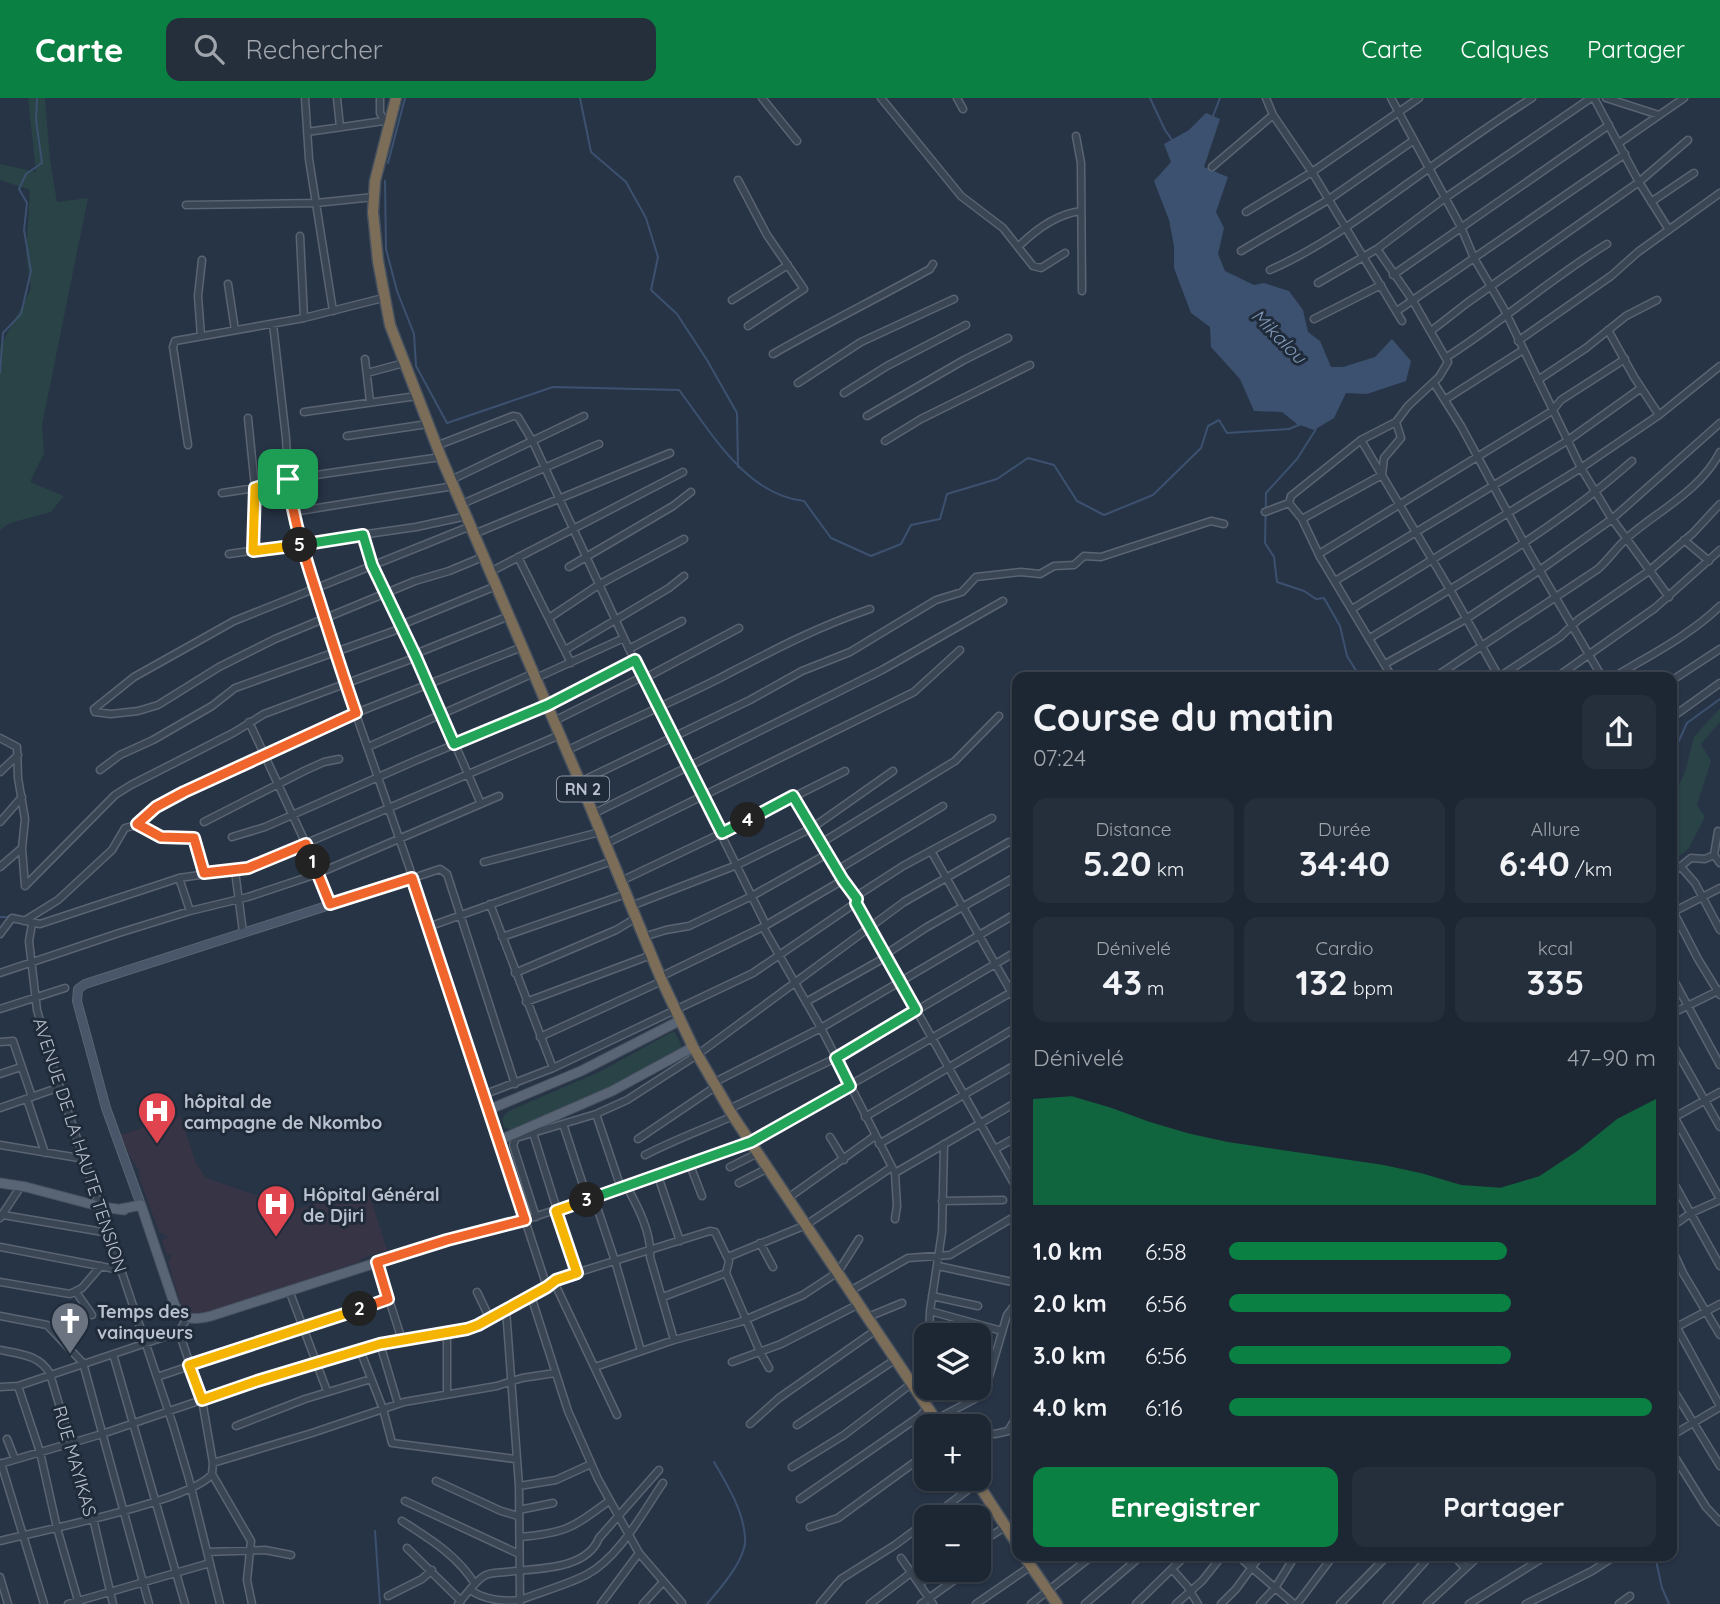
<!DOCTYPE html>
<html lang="fr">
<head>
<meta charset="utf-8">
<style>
	:root { --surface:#1d2734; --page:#252f3c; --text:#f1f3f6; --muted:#a0a5ac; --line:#3b444f; --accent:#0b8043 }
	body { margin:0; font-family:Quicksand,sans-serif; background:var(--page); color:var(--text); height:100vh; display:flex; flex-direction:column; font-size:26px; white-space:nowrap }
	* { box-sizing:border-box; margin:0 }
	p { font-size:23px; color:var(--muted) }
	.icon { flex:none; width:38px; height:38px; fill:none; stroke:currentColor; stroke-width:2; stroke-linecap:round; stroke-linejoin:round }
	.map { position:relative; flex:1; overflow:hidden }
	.details { position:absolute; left:1012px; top:574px; width:665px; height:889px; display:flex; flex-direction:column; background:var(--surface); border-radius:14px; box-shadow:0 2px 5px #0004,0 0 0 2px var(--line) }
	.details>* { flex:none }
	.tools { position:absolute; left:914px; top:1225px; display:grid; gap:14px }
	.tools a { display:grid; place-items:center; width:77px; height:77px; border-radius:14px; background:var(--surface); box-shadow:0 2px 5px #0004,0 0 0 2px var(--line); font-size:35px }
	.pin { position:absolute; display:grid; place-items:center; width:60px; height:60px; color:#fff; margin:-30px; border-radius:14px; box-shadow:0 4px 10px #0006 }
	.km { position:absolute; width:35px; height:35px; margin:-18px; border-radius:50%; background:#222; color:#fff; font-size:19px; line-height:35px; text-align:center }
	.round { display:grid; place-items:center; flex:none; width:74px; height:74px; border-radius:14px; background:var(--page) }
	.overview { display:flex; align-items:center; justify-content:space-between; height:119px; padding:0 21px }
	h1 { font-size:38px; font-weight:700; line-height:52px }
	.stats { display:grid; grid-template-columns:repeat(3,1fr); gap:10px; height:119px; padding:7px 21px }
	.stats div { display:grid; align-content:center; border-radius:14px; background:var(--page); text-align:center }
	.stats b { font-size:35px; font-weight:700 }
	.stats small { font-size:19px; font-weight:400 }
	.stats p { font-size:19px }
	.chart { height:196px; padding:14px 21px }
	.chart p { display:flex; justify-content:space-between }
	.chart svg { width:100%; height:126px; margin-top:7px; fill:var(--accent); opacity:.7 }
	.action { display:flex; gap:14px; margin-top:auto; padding:14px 21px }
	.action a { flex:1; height:80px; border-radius:14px; background:var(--accent); color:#fff; font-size:28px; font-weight:700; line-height:80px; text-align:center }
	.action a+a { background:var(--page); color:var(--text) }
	ul { padding:0 21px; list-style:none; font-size:23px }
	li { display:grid; grid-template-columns:112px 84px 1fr; align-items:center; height:52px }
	li i { height:18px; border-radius:9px; background:var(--accent) }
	header { display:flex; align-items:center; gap:42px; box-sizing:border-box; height:98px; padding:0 35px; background:var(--accent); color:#fff }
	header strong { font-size:33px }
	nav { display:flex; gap:38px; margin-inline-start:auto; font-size:24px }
	.search { width:490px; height:63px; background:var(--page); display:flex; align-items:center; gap:18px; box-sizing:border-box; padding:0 24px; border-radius:14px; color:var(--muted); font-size:26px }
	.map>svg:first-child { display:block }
</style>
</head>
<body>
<header>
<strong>Carte</strong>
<div class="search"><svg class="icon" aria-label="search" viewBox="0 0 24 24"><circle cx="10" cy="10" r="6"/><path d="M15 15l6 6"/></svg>Rechercher</div>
<nav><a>Carte</a><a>Calques</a><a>Partager</a></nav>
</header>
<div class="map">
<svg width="1720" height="1506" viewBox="0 0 1720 1506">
	<rect width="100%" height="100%" fill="#273446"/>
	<path fill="#363445" d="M181,1018L195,1063L206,1080L297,1111L367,1089L387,1152L361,1161V1163L353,1166L211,1214L188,1216L182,1211L168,1164L172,1156L167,1158L162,1142L168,1139L159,1134L140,1082L139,1072L129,1057L120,1037Z"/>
	<path fill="#294346" d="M28,0H45L50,62L57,104L88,100L42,327L44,355L30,384L64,398L51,414L10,425L0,432V249L31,191L26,157L30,92L0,82V66L36,74Z
		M1720,610V624L1701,646L1711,663L1697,707L1705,719L1689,750L1671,765V705L1685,674L1694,639Z
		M674,933L681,946V951L613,989L520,1029L511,1032L504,1029L502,1021L507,1014L601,973Z"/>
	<path fill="#3c516f" d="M1206,15L1220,21L1204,69L1228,79L1216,114L1224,130L1218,156L1225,173L1254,187L1264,185L1289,193L1303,212L1308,234L1320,243L1331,269H1343L1375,259L1392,241L1411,263L1406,283L1367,296L1346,295L1334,320L1314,332L1297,326L1282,314L1254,313L1240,281L1211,249L1210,229L1191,215L1174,170V148L1169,122L1154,83L1171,64L1164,46L1189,32Z"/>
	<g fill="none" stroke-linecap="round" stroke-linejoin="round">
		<path stroke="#3c516f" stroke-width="2" d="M580,0L591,54L626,84L646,120L658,159L651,192L677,216L707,262L737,315L738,369
			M1150,0L1165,32L1172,42
			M1213,18L1220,0
			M388,65L405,0
			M385,83L386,151L397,193L414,236L416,268L447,325L553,289L679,292C711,334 746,397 804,403L831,440L871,458L901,446L911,427L940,421L947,396L997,381L1028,360L1054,367L1077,403L1104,417L1153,397L1201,350L1208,328L1219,322L1227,335L1289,331L1301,326
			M0,275L3,235L21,216L31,173L24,132L27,105L19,91L26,76L42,65L36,22L37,0
			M1316,331L1297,361L1266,395L1265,445L1274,459L1277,484L1304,493L1316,501L1324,500L1340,528L1347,558L1360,579
			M1671,660L1687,625L1720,601
			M0,819H9
			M375,1433L380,1506
			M1655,1458L1662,1490L1669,1506
			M707,1506C720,1491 747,1460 745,1440C744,1414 727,1386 714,1364"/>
		<g stroke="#5a6472" stroke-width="9">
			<path id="street" d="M305,0L309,61L333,213
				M337,0L340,29
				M380,0V15L385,24
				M762,0L797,43
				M881,0L961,98L1003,130L1033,168L1041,170L1065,155
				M957,0L963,11
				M1266,0L1273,17L1312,74L1402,223
				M1391,0L1461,129L1474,160L1504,211L1581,370L1610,418L1669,499
				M1594,0L1639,84L1669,132
				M1606,0L1659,17
				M307,34L384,23
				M1076,38L1081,65L1082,193
				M1619,45L1684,0
				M1212,69L1273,17
				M738,82L767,137L804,191L748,228
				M1651,104L1694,75
				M186,107L316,105L374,99
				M1246,114L1312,74L1419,0
				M300,138L304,220
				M1018,149C1035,132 1057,116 1081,113
				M1241,153L1328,102L1414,42
				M1270,172C1320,150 1363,118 1407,86C1448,57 1489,27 1532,0
				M1393,177L1609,27
				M1318,185L1377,151L1445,100L1591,0
				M228,186L235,232
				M732,202L788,167
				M1397,213L1625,56
				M1314,221L1381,187
				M273,226L286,340L288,381L293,414L335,556L413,780L440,771L447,776L515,986
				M1608,232L1634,279L1659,317
				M1431,233L1467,205L1639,84L1688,42
				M201,238L198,198L202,162
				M1518,243L1611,178L1638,154L1720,95
				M773,256C825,226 878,200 930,171L933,166
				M1447,259C1502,224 1551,180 1607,146
				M365,261L370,304
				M367,275L404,265
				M1538,282L1586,250L1626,218L1657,202
				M798,285L861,244L954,201
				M1434,285L1461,328L1529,454L1602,579
				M844,295L887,268L966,227
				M1446,301L1523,252
				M304,314L417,298
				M867,318L964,262L1008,240
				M248,320L255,390L253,453
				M347,338L428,326
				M1361,342L1452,495L1499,579
				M885,343L921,321L1030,267
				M188,347L173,249L175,243L304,220L383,200
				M436,348L513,318L518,319L533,344L629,551L766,827
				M451,382L584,318
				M222,395L255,390L288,381L441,359
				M1289,405L1291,398L1361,342L1396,324L1408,308L1439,279L1448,264L1413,203L1377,151
				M462,406L599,346
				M293,414L454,388
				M1265,414L1289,405L1302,421L1320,459L1392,579
				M1302,421L1382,377L1384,360L1401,340L1396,324
				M471,428L234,523L134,579L94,611L95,614L111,616L138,613L158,607L219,569L275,541L415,483L449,473L485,458
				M474,436L670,355
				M363,437L372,467L417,559L481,706
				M1684,442L1709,463
				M229,456L416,429L467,418
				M1319,456L1552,313L1561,302L1625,261
				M518,459L571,565
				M569,469L673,408L691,394
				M490,474L683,374
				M1335,483L1567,343L1641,290
				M1352,511L1581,370L1659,317L1720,268
				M549,520L600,486L684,441
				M401,527L496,488
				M1370,540C1460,485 1553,433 1632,363
				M629,551L682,523
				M565,552L669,490L684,478
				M415,556L509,518
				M1385,566L1466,521L1540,472L1612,421L1720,325
				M1435,579L1598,471C1609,461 1617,449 1628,439C1659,412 1700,393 1720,354
				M1499,579L1560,539L1578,522L1649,473L1693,435L1720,406
				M1557,579L1655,510L1720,452
				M1614,579C1650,557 1689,538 1720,508
				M536,580L624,540
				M645,580L739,530
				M1671,583L1720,551
				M1671,620L1720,585
				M554,623L644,578
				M249,624L306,746L330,806
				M0,640L17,649L18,680L25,721L22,750L25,788
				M368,649L534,575
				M566,653C617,628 668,606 718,581C768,555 816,529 870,511
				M100,672L120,657L153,642L212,608L235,590L402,530
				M0,674L18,657
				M580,684L750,602L802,573L850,554L936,502L962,494L976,479L1021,474L1040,476L1054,468L1074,467L1084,458L1101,459L1211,423L1224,426
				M593,716L882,572L1003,503
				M0,724L22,699
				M204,724L304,673L324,664L339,661
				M137,727L161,739L194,740L204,775
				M1718,733L1714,757L1720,765
				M232,739L265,729L417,662L523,618L635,562
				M821,745L955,663L999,618
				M605,746L914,594L960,552
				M931,753L1017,904
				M484,764L600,734
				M0,769L22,750
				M1681,769L1695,785L1720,832
				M837,772L943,708
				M235,773L243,834
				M1671,776L1691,760L1705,761L1714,757
				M179,780L190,813
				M621,783L722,735L845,673
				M25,788L115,697L131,687L233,635L264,616L417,559
				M855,799L903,768L992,720
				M856,805L1017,1091
				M490,806L553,970
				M631,808L737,767L812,730L893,673
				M1671,809L1698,861L1720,897
				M1673,814L1720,790
				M24,823L58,802L112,752L125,730L137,727L156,709L262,657L356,615L522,549
				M32,826L29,843L37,912L54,972L173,1327L189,1381L220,1506
				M428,829L612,763
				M763,829L821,930L895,1075L897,1108L895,1121
				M0,836L12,820L40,826L179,780L248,770L560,637
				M502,839L626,796
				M643,839L666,832L689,828L752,798L827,756
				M0,875L119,835L190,813L248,799L317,776L499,698
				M515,875L616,832L636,820
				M1671,877L1720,967
				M660,879L763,829L843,782
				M526,904L646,859L651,855
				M806,904L886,859L889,854L927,829L1017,778
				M0,911L65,890
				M1671,916L1720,892
				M540,939L662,883
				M1671,943L1720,1029
				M0,944L13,943L32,999
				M0,976L21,969
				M713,985L821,930L1017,815
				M483,997L553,970L753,875L857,804L793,698
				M27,1001L45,1055
				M0,1010L60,989
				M729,1011L836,960L1017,853
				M1671,1013L1720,1101
				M596,1016L621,1090
				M865,1019L1017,929
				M1673,1020L1720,994
				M563,1026L588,1102
				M533,1035L577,1175
				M830,1039L844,1062
				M638,1041L715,989
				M879,1046L1017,966
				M0,1047L85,1061
				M995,1051L1017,1039
				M645,1057C674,1042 704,1031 733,1018
				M690,1067L702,1098
				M730,1069L758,1055
				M895,1075L1017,1004
				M658,1078L680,1143
				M1671,1080L1720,1168
				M739,1085L768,1070
				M627,1089C638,1109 652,1136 650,1159L674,1242
				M594,1100L615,1163L641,1253
				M788,1100L875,1038
				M942,1103L1003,1102
				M3,1117L109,1135
				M536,1119L513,1047L516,1040L596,1016L627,1002L697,957L904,804L1009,744
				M0,1120L21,1088
				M1671,1129L1691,1115L1720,1102
				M760,1145L773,1169
				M0,1149L120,1172
				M1671,1149L1683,1175L1720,1237
				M728,1159L806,1127L892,1069
				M377,1164L402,1242
				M938,1168L1017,1185
				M726,1175L760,1254L769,1270
				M0,1184L70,1196L82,1190L101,1168
				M554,1184L617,1317
				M547,1189L525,1122L690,1067L751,1044L1017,891
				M289,1192L327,1293
				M850,1193L908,1160L950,1157L1017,1117
				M76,1194L92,1217
				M477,1194L489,1219
				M531,1198L568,1313L598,1381L639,1455L682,1505
				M932,1198L978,1208
				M506,1211L519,1388L520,1506
				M930,1213L1002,1233
				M0,1218L47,1227L83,1265L149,1506
				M868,1219L902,1205
				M1671,1219L1720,1308
				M187,1220L179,1234L202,1302L213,1365L212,1376L251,1443L247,1482L252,1506
				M1671,1232L1720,1206
				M447,1235V1295
				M929,1237L930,1213L942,1134L944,1046
				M380,1246L398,1306
				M0,1252C20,1256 40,1257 50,1276L93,1420L113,1506
				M360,1252L383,1311L392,1345L515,1361
				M113,1256L185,1506
				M732,1264L781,1246L859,1206
				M595,1269L674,1242L740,1224L803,1197L838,1174L859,1141
				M157,1279L388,1201
				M18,1288L40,1354L57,1430L79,1506
				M1671,1288L1720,1368
				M0,1289L18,1288L179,1234
				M935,1322L984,1296L1007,1217L1017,1204
				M750,1326L779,1300L876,1232
				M797,1327L896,1261
				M236,1328L305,1301L371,1281
				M978,1335L995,1336L1008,1333L1017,1318
				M1671,1338L1720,1309
				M7,1341L15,1361
				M1671,1353L1706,1409L1720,1424
				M1,1365L44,1506
				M213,1365L312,1335L404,1304L497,1288L522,1280L555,1275
				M0,1366L102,1336L257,1283L380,1246L471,1230L560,1180L710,1133L715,1134L729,1163L726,1175L663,1199
				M792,1369L844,1337L911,1286
				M436,1383L501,1413L518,1418
				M519,1388L556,1382L591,1366
				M800,1401L920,1318L927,1310L930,1290
				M405,1403L519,1456
				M519,1412L553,1405
				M932,1419L977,1385
				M402,1423C430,1441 457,1457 475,1486
				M810,1429L838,1420L926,1356
				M520,1439C566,1435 572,1430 609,1403
				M0,1443C39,1433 192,1403 212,1376
				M978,1446L1005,1429
				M407,1450L461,1503
				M207,1454L265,1452L291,1457
				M1238,1458L1294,1506
				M1454,1458L1465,1470
				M901,1460L933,1506
				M1172,1471L1187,1488L1198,1506
				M0,1479L8,1506
				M919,1486L939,1472
				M470,1492C485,1502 502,1504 520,1502C541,1494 566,1487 586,1477C619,1460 643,1414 663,1385
				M388,1498L422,1481L432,1472
				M68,1506L210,1465
				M458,1506C466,1497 474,1484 484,1478C490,1474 499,1475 506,1474C535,1470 586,1473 599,1440L659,1372
				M601,1506L639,1455
				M643,1506L663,1484
				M820,1506L841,1481L895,1447L926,1424
				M870,1506L912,1474
				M921,1506L953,1483
				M976,1506L1031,1468
				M1031,1506L1092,1458
				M1085,1506L1141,1458
				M1136,1506L1185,1458
				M1176,1506L1202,1483L1222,1458
				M1221,1506L1236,1491L1260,1458
				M1260,1506L1275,1490L1295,1458
				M1297,1506L1333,1458
				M1340,1506L1387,1458
				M1387,1506L1430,1458
				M1427,1506L1479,1458
				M1469,1506L1546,1458
				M1526,1506L1592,1473L1615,1458
				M1619,1506L1630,1498"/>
		</g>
		<g stroke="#5a6472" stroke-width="10">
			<path id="secondary" d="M141,1107L106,1010L77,903L78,891L85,886L413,780L488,1012"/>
		</g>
		<g stroke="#454f5e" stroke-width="11">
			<path id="primary" d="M500,1042L612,993L693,949
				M0,1085L26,1089L102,1109L124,1112
				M121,1111L141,1107L175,1208C185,1223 195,1222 211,1218L447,1142L525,1122L511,1073L488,1012L581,973L679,923"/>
		</g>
		<g stroke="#46515f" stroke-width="13">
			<path id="highway" d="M396,0L375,83L373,114L378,163L390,227L441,359L580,684L662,883L693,949L733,1018L940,1328
				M975,1381L1017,1446
				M1024,1458L1057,1506"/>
		</g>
		<use href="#street" stroke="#3b4655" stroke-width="6"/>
		<use href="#secondary" stroke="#495568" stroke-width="8"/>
		<use href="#primary" stroke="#596575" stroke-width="9"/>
		<use href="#highway" stroke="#7b6d58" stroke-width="10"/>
	</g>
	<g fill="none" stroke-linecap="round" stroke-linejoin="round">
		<g stroke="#fff" stroke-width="14">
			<path id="split-1" d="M288,381C293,422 306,462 319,502C331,540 343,578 356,615L184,694L156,709L137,726L161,739L194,740L204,775L248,770L306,746L313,764"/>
		</g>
		<g stroke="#fff" stroke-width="14">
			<path id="split-2" d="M313,764L330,806L412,780L525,1122L447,1142L377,1164L388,1201L360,1211"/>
		</g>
		<g stroke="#fff" stroke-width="14">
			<path id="split-3" d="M360,1211L189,1267L202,1302L257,1283L380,1246L467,1231L478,1227L547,1189L556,1182L577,1175L556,1113L587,1102"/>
		</g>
		<g stroke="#fff" stroke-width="14">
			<path id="split-4" d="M587,1102L751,1044L850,988L836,960L916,912L856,805L857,801L843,782L793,698L748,722"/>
		</g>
		<g stroke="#fff" stroke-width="14">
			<path id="split-5" d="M300,447L363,437L372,467L416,559L454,646L548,607L635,562L722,735L748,722"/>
		</g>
		<g stroke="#fff" stroke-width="14">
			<path id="split-6" d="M288,381L255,390L253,453L300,447"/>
		</g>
		<use href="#split-1" stroke="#f0652b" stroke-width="9"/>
		<use href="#split-2" stroke="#f0652b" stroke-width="9"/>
		<use href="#split-3" stroke="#f5b400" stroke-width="9"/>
		<use href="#split-4" stroke="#22a559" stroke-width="9"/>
		<use href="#split-5" stroke="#22a559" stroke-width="9"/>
		<use href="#split-6" stroke="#f5b400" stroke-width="9"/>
	</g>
	<defs>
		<g id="hospital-pin" transform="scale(2.0125)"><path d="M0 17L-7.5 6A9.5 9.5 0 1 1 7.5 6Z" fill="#e0444e" stroke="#202b3a"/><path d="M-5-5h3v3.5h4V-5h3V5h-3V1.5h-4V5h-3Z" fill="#fff"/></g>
		<g id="church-pin" transform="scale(2.0125)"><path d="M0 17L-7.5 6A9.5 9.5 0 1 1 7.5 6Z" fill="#6b7280" stroke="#202b3a"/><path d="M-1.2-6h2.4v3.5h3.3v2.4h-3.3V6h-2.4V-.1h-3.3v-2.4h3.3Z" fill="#fff"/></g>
	</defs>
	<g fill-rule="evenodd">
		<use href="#hospital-pin" x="157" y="1013"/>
		<use href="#hospital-pin" x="276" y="1106"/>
		<use href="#church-pin" x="70" y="1223"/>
	</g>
	<g text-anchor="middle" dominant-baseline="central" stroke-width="6" stroke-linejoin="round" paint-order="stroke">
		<rect fill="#202b3a" stroke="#8b94a2" stroke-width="2" x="557" y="678.5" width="52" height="25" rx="5"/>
		<g font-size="16" font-weight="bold" fill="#b9c1ce">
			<text x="583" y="691">RN 2</text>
		</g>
		<g font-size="18" font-weight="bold" fill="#b9c1ce" stroke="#202b3a" text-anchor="start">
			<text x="184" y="1003">hôpital de<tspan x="184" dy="21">campagne de Nkombo</tspan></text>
			<text x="303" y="1096">Hôpital Général<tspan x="303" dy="21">de Djiri</tspan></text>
			<text x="97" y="1213">Temps des<tspan x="97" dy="21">vainqueurs</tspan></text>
		</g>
		<g font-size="18" fill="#b9c1ce" stroke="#202b3a">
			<text transform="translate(80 1047) rotate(72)">AVENUE DE LA HAUTE TENSION</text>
			<text transform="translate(75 1363) rotate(74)">RUE MAYIKAS</text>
		</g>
		<g font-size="19" font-style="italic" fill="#7f97b6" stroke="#202b3a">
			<text transform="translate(1279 238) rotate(45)">Mikalou</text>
		</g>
	</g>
</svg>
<div class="tools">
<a><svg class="icon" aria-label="layers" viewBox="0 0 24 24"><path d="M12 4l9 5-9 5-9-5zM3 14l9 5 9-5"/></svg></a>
<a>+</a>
<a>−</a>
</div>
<div class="pin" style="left:288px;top:381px;background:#1e9e55"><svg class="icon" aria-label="arrive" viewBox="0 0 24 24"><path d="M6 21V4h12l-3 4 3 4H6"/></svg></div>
<b class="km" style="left:313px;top:764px">1</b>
<b class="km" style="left:360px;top:1211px">2</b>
<b class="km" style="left:587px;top:1102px">3</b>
<b class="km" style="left:748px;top:722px">4</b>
<b class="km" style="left:300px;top:447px">5</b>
<section class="details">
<div class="overview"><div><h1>Course du matin</h1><p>07:24</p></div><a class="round"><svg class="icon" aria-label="share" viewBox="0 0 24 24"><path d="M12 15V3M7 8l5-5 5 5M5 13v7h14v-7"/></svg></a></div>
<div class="stats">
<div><p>Distance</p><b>5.20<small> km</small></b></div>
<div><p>Durée</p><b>34:40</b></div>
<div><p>Allure</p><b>6:40<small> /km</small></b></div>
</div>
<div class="stats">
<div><p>Dénivelé</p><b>43<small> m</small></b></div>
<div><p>Cardio</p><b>132<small> bpm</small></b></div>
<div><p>kcal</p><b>335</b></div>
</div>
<div class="chart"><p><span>Dénivelé</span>47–90 m</p>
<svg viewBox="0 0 160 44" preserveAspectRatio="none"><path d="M0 44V7L10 6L20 10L30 15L40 19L50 22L60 24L70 26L80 28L90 30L100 33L110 37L120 38L130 34L140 25L150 14L160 7V44z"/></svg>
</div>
<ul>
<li><b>1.0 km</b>6:58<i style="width:65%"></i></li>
<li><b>2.0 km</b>6:56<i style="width:66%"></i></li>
<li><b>3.0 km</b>6:56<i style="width:66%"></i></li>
<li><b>4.0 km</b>6:16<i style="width:99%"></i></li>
</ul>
<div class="action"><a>Enregistrer</a><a>Partager</a></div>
</section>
</div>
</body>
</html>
